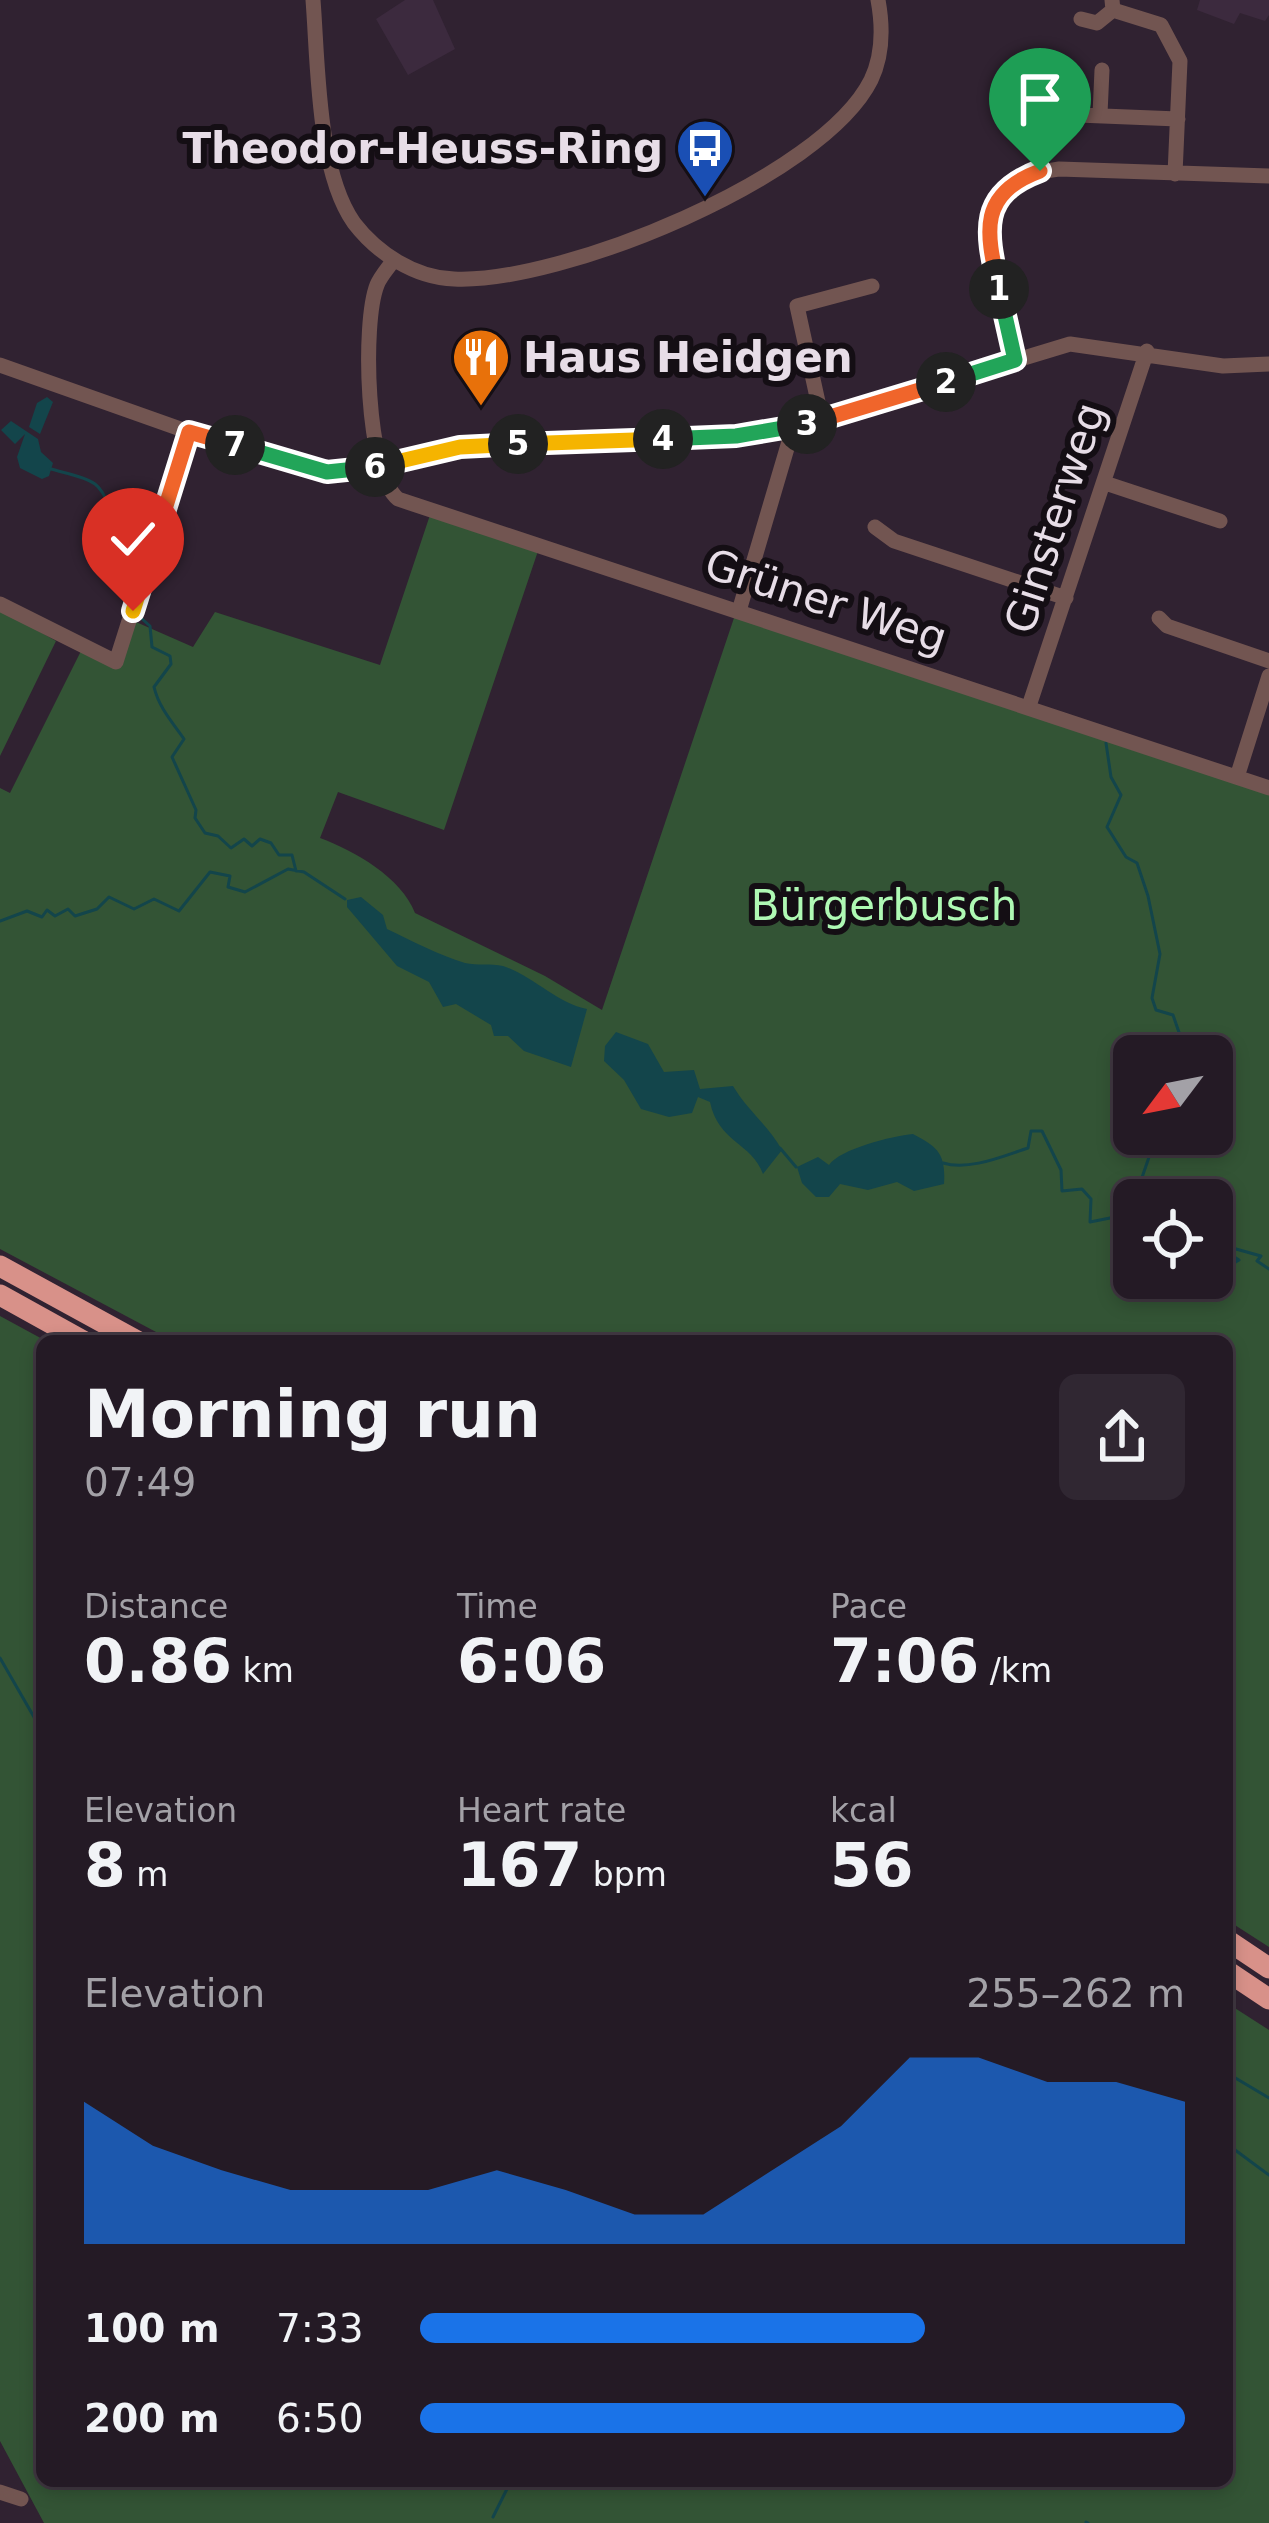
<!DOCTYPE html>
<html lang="en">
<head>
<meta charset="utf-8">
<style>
	:root { --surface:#241a25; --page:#302732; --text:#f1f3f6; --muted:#a3a1a7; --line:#413842; --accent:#1a73e8 }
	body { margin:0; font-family:"DejaVu Sans",sans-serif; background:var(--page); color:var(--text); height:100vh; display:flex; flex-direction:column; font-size:45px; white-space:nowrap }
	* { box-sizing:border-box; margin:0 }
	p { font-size:39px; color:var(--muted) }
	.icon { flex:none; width:66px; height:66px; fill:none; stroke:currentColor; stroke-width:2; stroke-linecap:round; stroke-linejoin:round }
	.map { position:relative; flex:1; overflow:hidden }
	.panel { position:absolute; left:36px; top:1335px; width:1197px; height:1152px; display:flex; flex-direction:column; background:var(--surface); border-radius:18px; box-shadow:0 6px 18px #0003,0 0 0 3px var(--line) }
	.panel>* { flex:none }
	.needle { width:78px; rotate:238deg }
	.fabs { position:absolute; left:1113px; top:1035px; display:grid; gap:24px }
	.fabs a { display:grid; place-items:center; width:120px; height:120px; border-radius:18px; background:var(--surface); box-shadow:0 6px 18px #0003,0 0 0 3px var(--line); font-size:60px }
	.pin { position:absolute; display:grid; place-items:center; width:102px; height:102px; color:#fff; margin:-123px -51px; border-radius:50% 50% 50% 0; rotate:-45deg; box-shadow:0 0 12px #0007 }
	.pin .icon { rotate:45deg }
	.km { position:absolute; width:60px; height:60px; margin:-30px; border-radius:50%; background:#222; color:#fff; font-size:33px; line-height:60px; text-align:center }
	.round { display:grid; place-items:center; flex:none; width:126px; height:126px; border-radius:18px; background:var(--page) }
	.headline { display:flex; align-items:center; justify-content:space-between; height:204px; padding:0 48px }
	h1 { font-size:66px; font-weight:700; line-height:90px }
	.figures { display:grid; grid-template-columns:repeat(3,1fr); gap:18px; height:204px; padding:12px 48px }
	.figures div { display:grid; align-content:center }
	.figures b { font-size:60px; font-weight:700 }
	.figures small { font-size:33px; font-weight:400 }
	.figures p { font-size:33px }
	.chart { height:336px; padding:24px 48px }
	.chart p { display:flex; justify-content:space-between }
	.chart svg { width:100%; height:216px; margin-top:12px; fill:var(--accent); opacity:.7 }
	ul { padding:0 48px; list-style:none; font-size:39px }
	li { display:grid; grid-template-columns:192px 144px 1fr; align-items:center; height:90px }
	li i { height:30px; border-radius:15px; background:var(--accent) }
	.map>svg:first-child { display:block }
</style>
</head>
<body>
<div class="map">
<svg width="1269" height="2523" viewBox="0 0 1269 2523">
	<rect width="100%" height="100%" fill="#302231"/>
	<path fill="#3c2a3e" d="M405,0H433L455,49L408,75L376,19Z
		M1200,0H1269V15L1265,21L1240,13L1234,24L1197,10Z"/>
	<path fill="#335435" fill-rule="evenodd" d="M430,515L539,548L444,830L338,792L320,838C355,851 401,877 415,913L545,976L602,1010L736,612L1269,792V1947L1227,1920V1341H173L0,1249V788L10,793L81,651L115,668L136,622L193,647L215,612L380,665ZM1134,1056H1212V1134H1134ZM1134,1200H1212V1278H1134Z
		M0,609L56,641L0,756Z
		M0,1316L46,1341L42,2481H1227V2003L1269,2030V2523H44L0,2441Z"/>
	<path fill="#13454b" d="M47,397L53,402L40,434L29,427L37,403Z
		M11,421L38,439L41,452L53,463L49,476L42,479L20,468L17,457L25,434L15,444L1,430Z
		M361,897L383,915L387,929C412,941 439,955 465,963C477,966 491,963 503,966C533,976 558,1004 587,1009L571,1067L524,1051L508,1036H494L491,1025L456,1004L443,1007L429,982L397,966L347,907V900Z
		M616,1032L648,1044L664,1072L694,1070L700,1089L733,1086C748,1111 768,1125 782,1150L763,1174C752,1143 718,1142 710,1102L698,1097L692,1113L669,1117L641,1109L624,1080L604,1061L605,1046Z
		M913,1134C938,1147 946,1154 944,1184L914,1191L897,1182L868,1190L840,1184L829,1197H816L802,1183L797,1167L818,1157L829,1165C840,1149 892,1136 913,1134Z"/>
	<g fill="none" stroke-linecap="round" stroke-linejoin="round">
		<path stroke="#13454b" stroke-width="3" d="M51,469C64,473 84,476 95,484C114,498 133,578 127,599
			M140,617L150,626L152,647L170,656L171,664L154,687C159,708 173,723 184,739L172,757L196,810L195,818L205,833L218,836L231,848L244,839L252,846L260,839L271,843L279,855H292L296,871
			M1106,743L1111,777L1121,795L1107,827L1126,857L1137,863L1148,896L1160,954L1152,998L1156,1010L1173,1015L1182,1041L1178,1056
			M0,921L27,911L42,917L47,910L55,916L68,909L75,916L97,909L109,897L134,909L154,899L179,911L210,872L230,876L228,887L245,892L288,869L304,872L345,899
			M780,1148L796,1167
			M943,1163C969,1171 1003,1156 1028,1148L1031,1131H1042L1061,1170L1062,1191L1082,1189L1091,1199L1090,1222L1120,1216
			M1120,1213L1138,1189L1157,1134
			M1132,1225L1134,1237
			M1212,1276L1239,1260L1228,1253L1236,1249L1261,1256L1257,1261L1269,1269
			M1202,1278H1209
			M0,1658L42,1731
			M1227,2073L1269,2098
			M1227,2144L1269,2175
			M493,2517L511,2481
			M1086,2522L1088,2523"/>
		<path stroke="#725551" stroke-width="15" d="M313,0C318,62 317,171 354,223C377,253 415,278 454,279C561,284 822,178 871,80C883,55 883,27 878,0
			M1112,0L1113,10L1161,25L1180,61L1175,174
			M1081,19L1097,23L1113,10
			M1100,114L1102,70
			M1039,171L1053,114L1178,119
			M393,261C388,268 380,277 377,285C362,323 366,473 398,499L1269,788
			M1015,360C999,289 949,182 1059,169L1269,176
			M0,365L189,432L327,472L460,447L736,436L793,428L1070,344L1223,366L1269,364
			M822,420L797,306L872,286
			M1105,483L1220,521
			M875,527L894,541L1066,598
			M0,604L116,662L189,432
			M739,611L793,428
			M1159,618L1167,626L1269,661
			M1029,706L1147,351
			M1237,777L1269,676
			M0,2492L21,2499"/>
		<path stroke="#d89189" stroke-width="21" d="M0,1266L137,1341
			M0,1295L83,1341
			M1227,1940L1269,1968
			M1227,1971L1269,1999"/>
	</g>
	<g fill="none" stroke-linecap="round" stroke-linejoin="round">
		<g stroke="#fff" stroke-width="24">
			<path id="split-1" d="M999,289C987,234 976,195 1040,171"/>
		</g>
		<g stroke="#fff" stroke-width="24">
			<path id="split-2" d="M946,382L1015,360L999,289"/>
		</g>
		<g stroke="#fff" stroke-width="24">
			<path id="split-3" d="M807,424L946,382"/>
		</g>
		<g stroke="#fff" stroke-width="24">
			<path id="split-4" d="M663,439L736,436L807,424"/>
		</g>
		<g stroke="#fff" stroke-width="24">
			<path id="split-5" d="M518,444L663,439"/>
		</g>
		<g stroke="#fff" stroke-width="24">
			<path id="split-6" d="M375,467L460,447L518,444"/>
		</g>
		<g stroke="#fff" stroke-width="24">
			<path id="split-7" d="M235,445L327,472L375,467"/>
		</g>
		<g stroke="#fff" stroke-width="24">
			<path id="split-8" d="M160,525L189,432L235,445"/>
		</g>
		<g stroke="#fff" stroke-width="24">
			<path id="split-9" d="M133,611L160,525"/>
		</g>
		<use href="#split-1" stroke="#f0652b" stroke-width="15"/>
		<use href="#split-2" stroke="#22a559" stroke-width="15"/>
		<use href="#split-3" stroke="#f0652b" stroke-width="15"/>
		<use href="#split-4" stroke="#22a559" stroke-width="15"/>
		<use href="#split-5" stroke="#f5b400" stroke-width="15"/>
		<use href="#split-6" stroke="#f5b400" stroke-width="15"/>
		<use href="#split-7" stroke="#22a559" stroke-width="15"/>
		<use href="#split-8" stroke="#f0652b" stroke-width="15"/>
		<use href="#split-9" stroke="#f5b400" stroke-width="15"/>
	</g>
	<defs>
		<g id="bus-pin" transform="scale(3)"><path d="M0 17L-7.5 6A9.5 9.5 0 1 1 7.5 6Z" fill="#1a4fb4" stroke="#140e14"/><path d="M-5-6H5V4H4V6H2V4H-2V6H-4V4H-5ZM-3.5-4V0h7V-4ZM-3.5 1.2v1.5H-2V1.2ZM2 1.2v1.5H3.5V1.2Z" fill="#fff"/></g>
		<g id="restaurant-pin" transform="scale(3)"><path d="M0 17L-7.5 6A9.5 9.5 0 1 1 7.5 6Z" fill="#e8710a" stroke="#140e14"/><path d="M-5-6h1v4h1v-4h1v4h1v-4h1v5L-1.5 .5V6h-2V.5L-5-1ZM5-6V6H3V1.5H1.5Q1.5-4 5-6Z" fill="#fff"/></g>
	</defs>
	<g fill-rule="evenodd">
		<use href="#bus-pin" x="705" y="148"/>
		<use href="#restaurant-pin" x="481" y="357"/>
	</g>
	<g text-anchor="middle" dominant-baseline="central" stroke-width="12" stroke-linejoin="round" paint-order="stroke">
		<g font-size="42" font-weight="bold" fill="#e7dde7" stroke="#140e14" text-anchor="end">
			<text x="663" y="148">Theodor-Heuss-Ring</text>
			<text x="523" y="357" text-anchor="start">Haus Heidgen</text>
		</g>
		<g font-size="42" fill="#e7dde7" stroke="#140e14">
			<text transform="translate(1055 518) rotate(-72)">Ginsterweg</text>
			<text transform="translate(826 601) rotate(18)">Grüner Weg</text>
		</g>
		<g font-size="42" fill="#aff9b4" stroke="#140e14">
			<text x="884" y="905">Bürgerbusch</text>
		</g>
	</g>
</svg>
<div class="fabs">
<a><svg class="needle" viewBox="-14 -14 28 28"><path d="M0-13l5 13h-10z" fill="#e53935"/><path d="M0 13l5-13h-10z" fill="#a3a1a7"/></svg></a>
<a><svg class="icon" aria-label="locate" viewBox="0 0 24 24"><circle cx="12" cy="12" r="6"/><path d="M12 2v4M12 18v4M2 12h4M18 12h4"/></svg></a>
</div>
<div class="pin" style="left:1040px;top:171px;background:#1e9e55"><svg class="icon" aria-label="arrive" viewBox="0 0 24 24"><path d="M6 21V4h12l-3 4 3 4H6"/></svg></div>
<div class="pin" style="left:133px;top:611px;background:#d93025"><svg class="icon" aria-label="check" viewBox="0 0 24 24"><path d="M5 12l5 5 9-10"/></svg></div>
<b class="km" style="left:999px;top:289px">1</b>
<b class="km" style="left:946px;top:382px">2</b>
<b class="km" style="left:807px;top:424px">3</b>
<b class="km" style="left:663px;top:439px">4</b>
<b class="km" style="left:518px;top:444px">5</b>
<b class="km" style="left:375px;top:467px">6</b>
<b class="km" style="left:235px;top:445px">7</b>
<section class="panel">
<div class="headline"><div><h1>Morning run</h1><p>07:49</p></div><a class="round"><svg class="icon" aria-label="share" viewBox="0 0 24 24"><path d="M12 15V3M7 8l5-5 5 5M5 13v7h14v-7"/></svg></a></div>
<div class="figures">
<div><p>Distance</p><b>0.86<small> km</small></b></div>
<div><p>Time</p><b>6:06</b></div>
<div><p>Pace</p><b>7:06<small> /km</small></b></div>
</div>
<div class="figures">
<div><p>Elevation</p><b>8<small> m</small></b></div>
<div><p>Heart rate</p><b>167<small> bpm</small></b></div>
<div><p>kcal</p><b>56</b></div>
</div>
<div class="chart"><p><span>Elevation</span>255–262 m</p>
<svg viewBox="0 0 160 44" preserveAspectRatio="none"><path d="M0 44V15L10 24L20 29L30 33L40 33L50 33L60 29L70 33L80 38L90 38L100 29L110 20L120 6L130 6L140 11L150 11L160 15V44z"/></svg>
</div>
<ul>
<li><b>100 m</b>7:33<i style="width:66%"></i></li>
<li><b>200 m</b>6:50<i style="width:100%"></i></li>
</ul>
</section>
</div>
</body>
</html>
